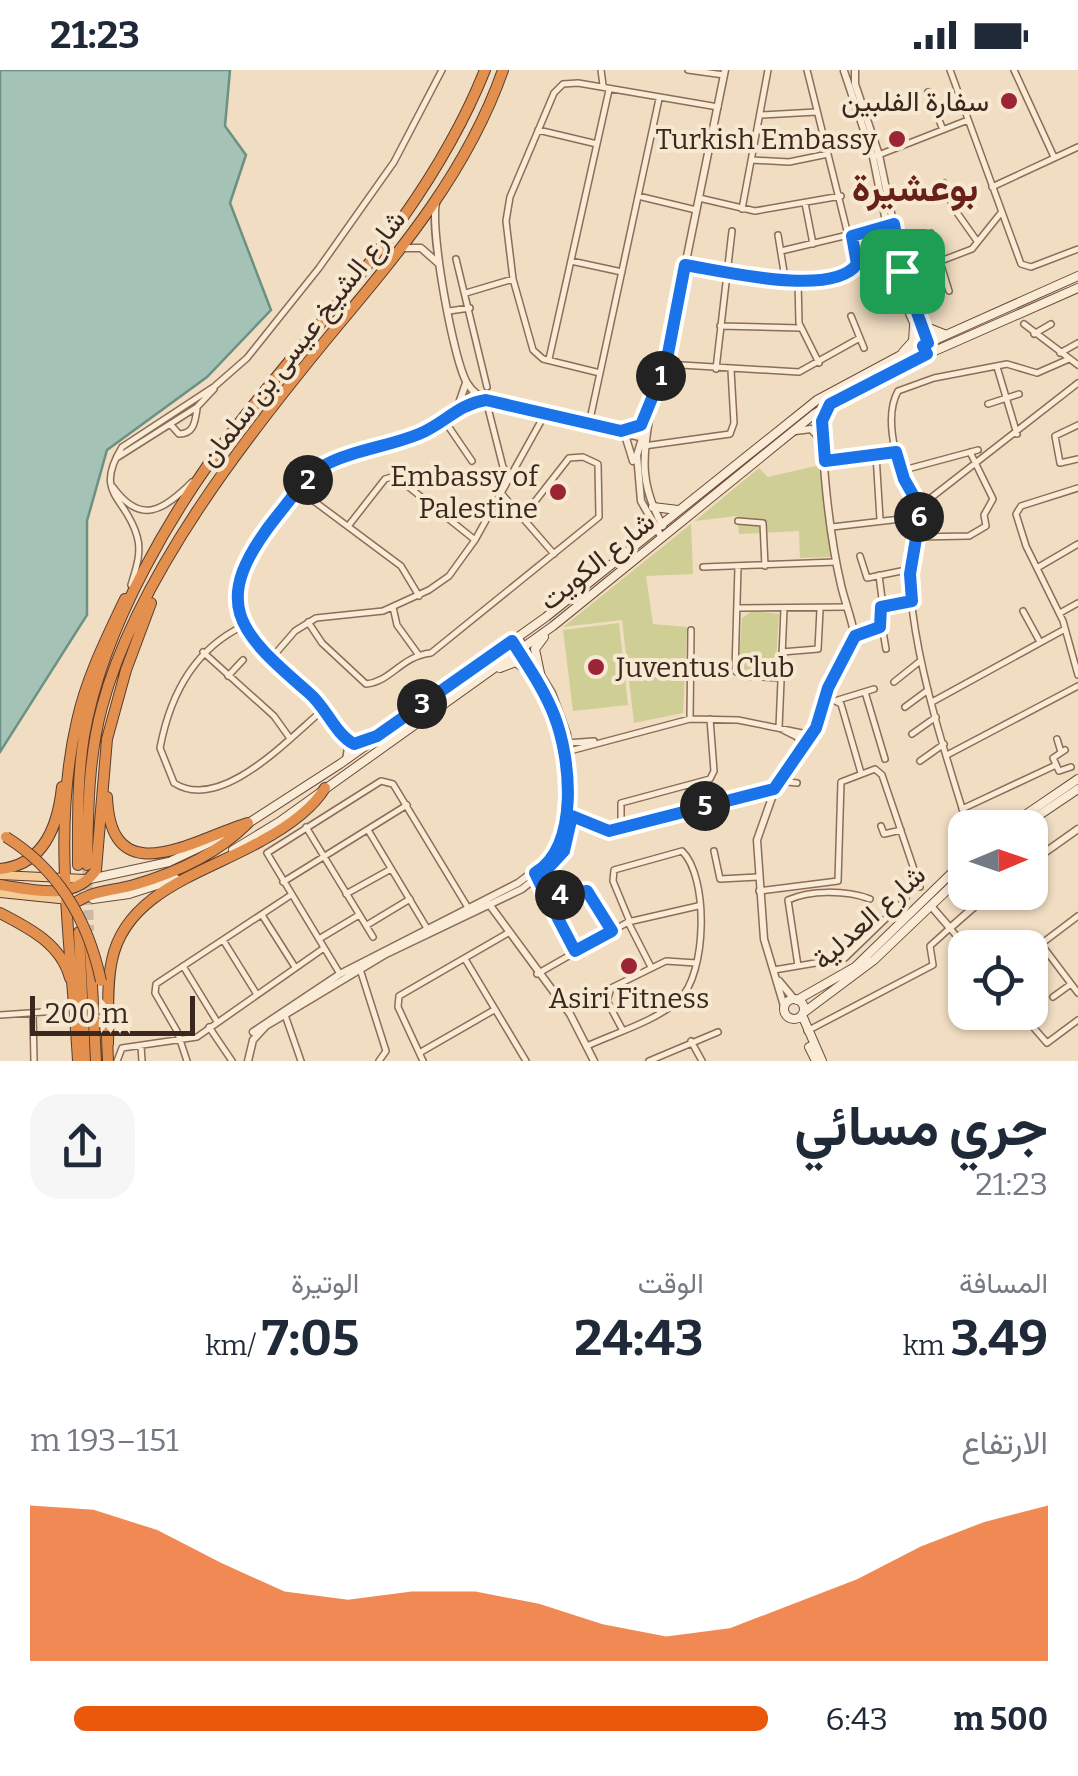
<!DOCTYPE html>
<html lang="ar">
<head>
<meta charset="utf-8">
<style>
	:root { --surface:#fff; --page:#f6f6f7; --text:#1f2937; --muted:#747a83; --accent:#ea580c }
	body { margin:0; font-family:Bitter,Vazirmatn,serif; background:var(--page); color:var(--text); direction:rtl; height:100vh; display:flex; flex-direction:column; font-size:38px; white-space:nowrap }
	* { box-sizing:border-box; margin:0 }
	p { font-size:32px; color:var(--muted) }
	.icon { flex:none; width:55px; height:55px; fill:none; stroke:currentColor; stroke-width:2; stroke-linecap:round; stroke-linejoin:round }
	.map { position:relative; height:991px; overflow:hidden; direction:ltr }
	.side { display:flex; flex-direction:column; background:var(--surface); flex:1 }
	.side>* { flex:none }
	.needle { width:65px; rotate:88deg }
	.buttons { position:absolute; left:948px; top:740px; display:grid; gap:20px }
	.buttons a { display:grid; place-items:center; width:100px; height:100px; border-radius:20px; background:var(--surface); box-shadow:0 2px 8px #0004; font-size:50px }
	.scale { position:absolute; left:30px; bottom:25px; width:165px; box-sizing:border-box; padding-left:10px; border:5px solid #3a271d; border-top:0; font-size:28px; line-height:35px; white-space:nowrap; color:#3a271d; -webkit-text-stroke:8px #f7e8d2; paint-order:stroke }
	.pin { position:absolute; display:grid; place-items:center; width:85px; height:85px; color:#fff; margin:-42px; border-radius:20px; box-shadow:0 5px 15px #0006 }
	.km { position:absolute; width:50px; height:50px; margin:-25px; border-radius:50%; background:#222; color:#fff; font-size:28px; line-height:50px; text-align:center }
	.round { display:grid; place-items:center; flex:none; width:105px; height:105px; border-radius:30px; background:var(--page) }
	.head { display:flex; align-items:center; justify-content:space-between; height:170px; padding:0 30px }
	h1 { font-size:55px; font-weight:700; line-height:75px }
	.stats { display:grid; grid-template-columns:repeat(3,1fr); gap:15px; height:170px; padding:10px 30px }
	.stats div { display:grid; align-content:center }
	.stats b { font-size:50px; font-weight:700 }
	.stats small { font-size:28px; font-weight:400 }
	.stats p { font-size:28px }
	.chart { height:280px; padding:20px 30px }
	.chart p { display:flex; justify-content:space-between }
	.chart svg { width:100%; height:180px; margin-top:10px; fill:var(--accent); opacity:.7 }
	ul { padding:0 30px; list-style:none; font-size:32px }
	li { display:grid; grid-template-columns:160px 120px 1fr; align-items:center; height:75px }
	li i { height:25px; border-radius:12px; background:var(--accent) }
	.status { display:flex; justify-content:space-between; align-items:center; height:70px; padding:0 50px; background:var(--surface); direction:ltr }
	.status svg { height:28px; fill:currentColor }
	.map>svg:first-child { display:block }
</style>
</head>
<body>
<div class="status"><b>21:23</b><svg viewBox="0 0 49 12"><path d="M0 12V9h3v3zM5 12V6h3v6zM10 12V3h3v9zM15 12V0h3v12zM26 1h20v11H26zM47 4h2v5h-2z"/></svg></div>
<div class="map">
<svg width="1078" height="991" viewBox="0 0 1078 991">
	<rect width="100%" height="100%" fill="#f0ddc2"/>
	<path fill="#cfce95" d="M820,395L831,487L800,488L799,461L739,464L737,446L695,451L759,398L768,407Z
		M691,454L693,504L646,506L653,554L687,557L683,643L634,653L622,550L563,557Z
		M752,541L779,544L775,604L738,599L742,548Z
		M619,553L628,635L573,641L563,560Z"/>
	<path fill="#a5c2b6" stroke="#6b9183" stroke-width="2.5" d="M0,0H230L225,56L246,85L230,133L271,240L207,307L107,380L87,451V545L0,682Z"/>
	<g fill="none" stroke-linecap="round" stroke-linejoin="round">
		<path stroke="#ccb9a1" stroke-width="10" stroke-dasharray="10 5" stroke-linecap="butt" d="M87,795L89,861"/>
		<g stroke="#8b6d58" stroke-width="8">
			<path id="minor" d="M601,0L603,15
				M688,0L724,5
				M950,0L1021,194L1031,197L1078,179
				M1014,0L1054,87
				M928,22L943,60
				M761,45L816,42
				M538,60L597,74
				M876,86L968,50
				M752,90L789,92L828,84
				M944,113L953,137L977,171
				M992,117L1078,77
				M638,126L696,140
				M699,128L755,141L841,126
				M805,133L813,174
				M742,139L768,0
				M931,163L949,221
				M778,165L784,202
				M781,181L890,155
				M456,189L487,317
				M571,191L622,202
				M938,192L972,179L1000,144
				M685,195C729,202 818,227 856,197L807,0
				M856,197L884,190
				M798,211L799,253L819,293
				M466,223L513,209
				M449,241L470,238
				M851,246L864,278
				M1024,254L1078,295
				M720,256L800,258
				M1034,264L1051,254
				M1060,283L1078,273
				M549,289L609,20
				M665,294L799,302L858,269
				M997,297L1017,364
				M716,299L732,161
				M600,303L543,289L533,280L513,209L506,151L510,127L554,23L563,14L578,13L718,37
				M486,330L503,397L510,407
				M988,334L1019,324
				M444,350L472,391
				M170,354L179,364C194,364 195,352 197,339
				M589,354L659,29
				M1078,355L1055,366L1060,393L1078,389
				M644,376L730,364L734,353L731,300
				M876,385L880,449
				M118,387L197,337L214,319
				M825,391L896,382
				M900,401L978,380
				M113,417C141,456 164,440 192,412
				M1078,418L1021,436L1016,444L1026,476L1063,551L1078,605
				M299,420L401,496L419,526
				M501,423L554,484
				M921,439C901,413 881,352 898,321L934,308L1007,294L1037,303L1069,289
				M738,451L763,453L765,496
				M349,455L385,409L395,406L475,470
				M832,457L918,447
				M916,467L969,466L986,456L984,445L993,429L970,382
				M860,486L867,508L911,499
				M703,497L836,492
				M738,497L735,601L744,606L781,608
				M1037,498L1078,474
				M879,505L883,537
				M131,515C136,499 142,482 137,466C126,426 93,425 122,377L215,316L247,288L319,198L394,92L442,0
				M393,537L397,555L418,584
				M738,538L847,537
				M1023,541L1040,572
				M1060,543L1078,533
				M308,552L322,573L366,614C391,612 401,586 431,583L599,447L598,394L583,387L569,388L522,448
				M243,556C195,579 170,625 160,678L174,713C221,743 288,669 324,639
				M855,566L880,557
				M886,579L879,539L911,531
				M203,582L274,646L289,667
				M782,582L818,579L820,540
				M269,591L295,561L316,548L383,541L429,520L449,506L475,470L545,344
				M228,606L243,590
				M894,612L919,592
				M865,622L885,689
				M825,626L841,634L861,703
				M838,630L874,619
				M932,632L1065,559
				M905,637L928,620
				M690,649L691,560
				M779,658L784,539
				M779,658L797,667L802,677
				M912,664L936,647
				M1057,669L1061,682
				M347,670L357,674L370,670
				M566,673L594,671
				M1065,680L1053,688L1059,701L1071,697
				M566,682L690,649L738,650L812,665
				M947,685L1078,616
				M346,687L348,675L318,632L253,574L243,556L239,529L241,506L267,459L327,393L425,362L474,323
				M920,691L944,674
				M779,711L797,713
				M689,716L695,737
				M962,739L1056,695
				M572,746L609,761L775,719
				M881,756L884,764L901,760
				M306,757L373,867
				M621,758V733L710,709L714,701L710,649
				M968,758C948,688 873,483 932,427L1078,313
				M368,760L428,860
				M714,781L720,809L758,807
				M537,805L575,880
				M283,812L407,735
				M759,821L838,811L841,712L875,699L882,705L920,817
				M346,824L391,799
				M549,832L584,820L611,860
				M262,845L295,897
				M628,852L651,897
				M367,855L410,829
				M319,869L359,845
				M223,870L256,923
				M1041,874L1078,923
				M1029,878L1038,871L1041,874L1078,846
				M465,889L526,991
				M183,896L216,950
				M359,896L386,981L379,991
				M798,896L788,830C810,820 845,820 870,829
				M774,900L845,888L906,829
				M340,904L267,783L381,711L393,714L470,841
				M537,904L628,852L698,836
				M1053,927L1071,914
				M1020,942L1047,973L1078,950
				M33,944L34,991
				M0,945L58,941
				M285,945L301,991
				M209,957L232,991
				M622,959L607,931L611,918L666,891L696,893
				M807,961L933,895L930,876L950,858L966,878
				M691,971L702,991
				M141,976L142,991
				M587,976C615,963 656,951 679,930C707,904 709,807 682,781L614,800L613,811L630,852
				M421,982L494,940
				M117,991L122,978L197,967L324,878
				M187,991L177,961L155,923L156,914L291,825
				M423,991L398,937L399,926L508,863
				M649,991L718,962"/>
		</g>
		<g stroke="#8b6d58" stroke-width="9">
			<path id="tertiary" d="M855,0V14L879,85L907,220L932,282
				M844,1L873,87L901,225L924,277
				M436,133C430,160 453,289 467,313C473,323 481,328 491,332L640,367L646,364
				M402,178H421L438,193
				M457,339L484,330
				M457,339L466,313
				M650,344C642,388 640,416 663,456
				M795,361L811,359L822,371
				M625,365L633,391
				M662,468L641,431L637,385L665,294L725,0
				M1030,793L1078,759
				M489,834L570,944L594,991
				M931,836L950,858L991,822
				M779,911L794,929
				M784,936L764,869L757,770L775,719L815,659L827,618L855,569C853,551 845,533 841,515C833,481 814,363 829,336
				M253,962L340,904L518,813L554,786L566,750L560,665L549,634L512,571
				M248,991L253,970L266,956L386,884L522,819L559,789L572,755L567,664L552,623L518,567"/>
		</g>
		<g stroke="#6c4e3b" stroke-width="10">
			<path id="secondary" d="M921,255L944,264
				M903,282L913,271L914,256
				M653,437L678,440
				M500,598L516,592L533,606
				M540,603L535,579L544,567
				M247,754L340,694L546,547L817,330L899,286L1078,206
				M1006,758L1078,709
				M1020,758L1078,719
				M233,780L279,752L553,556L813,345L871,309L1078,218
				M90,809L169,792L226,765
				M93,829L129,824L176,809
				M784 939a10 10 0 1 1 20 0a10 10 0 1 1-20 0Z
				M797,930L855,897L965,790
				M803,943L874,890L965,803
				M802,945L822,991
				M809,977L816,991"/>
		</g>
		<g stroke="#583c2d" stroke-width="10">
			<path id="primary" d="M0,805L85,809
				M0,823L69,830"/>
		</g>
		<g stroke="#583c2d" stroke-width="12">
			<path id="motorway" d="M107,727C111,826 196,768 248,753
				M78,795C78,752 77,709 84,666C103,556 174,435 243,348C332,236 431,135 485,0
				M87,795C88,742 88,689 102,637C137,505 249,363 335,259C402,179 468,100 503,0
				M0,799C44,795 58,755 62,717
				M0,815C33,820 74,832 96,800L107,669L126,600L151,533
				M67,839C88,820 109,822 134,815C175,803 217,784 247,754
				M0,843C29,858 61,874 70,908
				M79,862L85,991
				M90,877L96,991
				M107,967L108,991
				M108,974C109,947 106,917 112,890C126,821 207,802 261,771C285,758 311,741 325,718
				M78,991C72,881 51,761 77,651C86,609 106,569 125,529"/>
		</g>
		<use href="#minor" stroke="#faebd6" stroke-width="5"/>
		<use href="#tertiary" stroke="#faebd6" stroke-width="6"/>
		<use href="#secondary" stroke="#faebd6" stroke-width="8"/>
		<use href="#primary" stroke="#f5cc98" stroke-width="8"/>
		<use href="#motorway" stroke="#e3904f" stroke-width="10"/>
		<g stroke="#583c2d" stroke-width="12" stroke-linecap="butt">
			<path id="motorway-bridge" d="M6,767C59,800 88,850 101,911"/>
		</g>
		<use href="#motorway-bridge" stroke="#e3904f" stroke-width="10"/>
	</g>
	<g fill="none" stroke-linecap="round" stroke-linejoin="round">
		<g stroke="#fff" stroke-width="20">
			<path id="route" d="M902,201L894,154L852,166L857,194C833,228 722,201 685,195L666,294L641,355L621,361L486,330C458,334 444,354 419,364C390,376 359,379 331,392C309,401 292,428 277,446C208,533 237,561 309,623C326,637 335,664 354,674L377,666L512,571C527,595 544,619 554,645C571,688 580,776 535,803L549,832L564,824L587,821L612,861L575,881L552,837C547,827 545,817 539,808L564,781L572,746L609,761L774,719L816,658L828,618L855,566L880,557L881,537L912,531L910,504L921,439L904,409L896,382L825,391L822,351L830,334L927,284L923,276L928,273L902,201"/>
		</g>
		<use href="#route" stroke="#1a73e8" stroke-width="12"/>
	</g>
	<g fill="#9c2535" stroke="#f7e8d2" stroke-width="4">
		<circle cx="1009" cy="31" r="10"/>
		<circle cx="897" cy="69" r="10"/>
		<circle cx="558" cy="422" r="10"/>
		<circle cx="596" cy="597" r="10"/>
		<circle cx="629" cy="896" r="10"/>
	</g>
	<g text-anchor="middle" dominant-baseline="central" stroke-width="8" stroke-linejoin="round" paint-order="stroke">
		<g font-size="28" fill="#3a271d" stroke="#f7e8d2" text-anchor="end">
			<text x="989" y="31">سفارة الفلبين</text>
			<text x="877" y="69">Turkish Embassy</text>
			<text x="538" y="406">Embassy of<tspan x="538" dy="32">Palestine</tspan></text>
			<text x="616" y="597" text-anchor="start">Juventus Club</text>
			<text x="629" y="928" text-anchor="middle">Asiri Fitness</text>
		</g>
		<g font-size="28" fill="#3a271d" stroke="#f7e8d2">
			<text transform="translate(302 268) rotate(-52)">شارع الشيخ عيسى بن سلمان</text>
			<text transform="translate(597 491) rotate(-39)">شارع الكويت</text>
			<text transform="translate(869 847) rotate(-42)">شارع العدلية</text>
		</g>
		<g font-size="38" font-weight="bold" fill="#68211a" stroke="#f7e8d2">
			<text x="915" y="118">بوعشيرة</text>
		</g>
	</g>
</svg>
<div class="buttons">
<a><svg class="needle" viewBox="-14 -14 28 28"><path d="M0-13l5 13h-10z" fill="#e53935"/><path d="M0 13l5-13h-10z" fill="#747a83"/></svg></a>
<a><svg class="icon" aria-label="locate" viewBox="0 0 24 24"><circle cx="12" cy="12" r="6"/><path d="M12 2v4M12 18v4M2 12h4M18 12h4"/></svg></a>
</div>
<div class="scale">200 m</div>
<div class="pin" style="left:902px;top:201px;background:#1e9e55"><svg class="icon" aria-label="arrive" viewBox="0 0 24 24"><path d="M6 21V4h12l-3 4 3 4H6"/></svg></div>
<b class="km" style="left:661px;top:306px">1</b>
<b class="km" style="left:308px;top:410px">2</b>
<b class="km" style="left:422px;top:634px">3</b>
<b class="km" style="left:560px;top:825px">4</b>
<b class="km" style="left:705px;top:736px">5</b>
<b class="km" style="left:919px;top:447px">6</b>
</div>
<section class="side">
<div class="head"><div><h1>جري مسائي</h1><p>21:23</p></div><a class="round"><svg class="icon" aria-label="share" viewBox="0 0 24 24"><path d="M12 15V3M7 8l5-5 5 5M5 13v7h14v-7"/></svg></a></div>
<div class="stats">
<div><p>المسافة</p><b>3.49<small> km</small></b></div>
<div><p>الوقت</p><b>24:43</b></div>
<div><p>الوتيرة</p><b>7:05<small> /km</small></b></div>
</div>
<div class="chart"><p><span>الارتفاع</span>151–193 m</p>
<svg viewBox="0 0 160 44" preserveAspectRatio="none"><path d="M0 44V6L10 7L20 12L30 20L40 27L50 29L60 27L70 27L80 30L90 35L100 38L110 36L120 30L130 24L140 16L150 10L160 6V44z"/></svg>
</div>
<ul>
<li><b>500 m</b>6:43<i style="width:94%"></i></li>
</ul>
</section>
</body>
</html>
